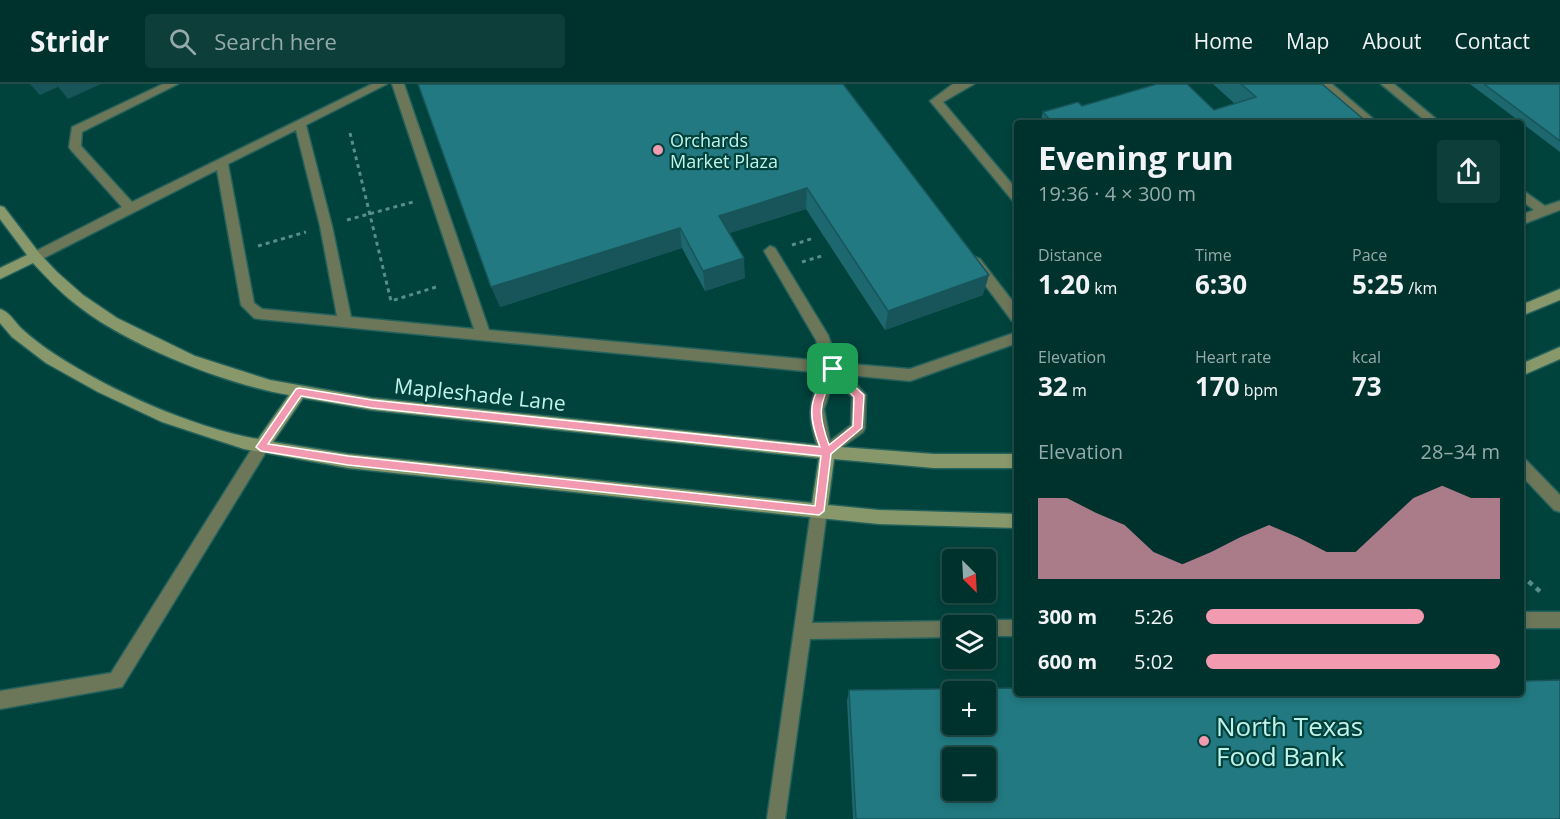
<!DOCTYPE html>
<html lang="en">
<head>
<meta charset="utf-8">
<style>
	:root { --surface:#00322d; --page:#0e3e39; --text:#f1f3f6; --muted:#95aaaa; --line:#224d49; --accent:#f29aaf }
	body { margin:0; font-family:"Open Sans",sans-serif; background:var(--page); color:var(--text); height:100vh; display:flex; flex-direction:column; font-size:22px; white-space:nowrap }
	* { box-sizing:border-box; margin:0 }
	p { font-size:20px; color:var(--muted) }
	.icon { flex:none; width:33px; height:33px; fill:none; stroke:currentColor; stroke-width:2; stroke-linecap:round; stroke-linejoin:round }
	.map { position:relative; flex:1; overflow:hidden }
	.sheet { position:absolute; left:1014px; top:36px; width:510px; height:576px; display:flex; flex-direction:column; background:var(--surface); border-radius:6px; box-shadow:0 3px 9px #0003,0 0 0 2px var(--line) }
	.sheet>* { flex:none }
	.needle { width:39px; rotate:156deg }
	.controls { position:absolute; left:942px; top:465px; display:grid; gap:12px }
	.controls a { display:grid; place-items:center; width:54px; height:54px; border-radius:6px; background:var(--surface); box-shadow:0 3px 9px #0003,0 0 0 2px var(--line); font-size:30px }
	.pin { position:absolute; display:grid; place-items:center; width:51px; height:51px; color:#fff; margin:-26px; border-radius:12px; box-shadow:0 3px 9px #0006 }
	.round { display:grid; place-items:center; flex:none; width:63px; height:63px; border-radius:6px; background:var(--page) }
	.head { display:flex; align-items:center; justify-content:space-between; height:102px; padding:0 24px }
	h1 { font-size:33px; font-weight:700; line-height:45px }
	.metrics { display:grid; grid-template-columns:repeat(3,1fr); gap:9px; height:102px; padding:6px 24px }
	.metrics div { display:grid; align-content:center }
	.metrics b { font-size:26px; font-weight:700 }
	.metrics small { font-size:16px; font-weight:400 }
	.metrics p { font-size:16px }
	.chart { height:168px; padding:12px 24px }
	.chart p { display:flex; justify-content:space-between }
	.chart svg { width:100%; height:108px; margin-top:6px; fill:var(--accent); opacity:.7 }
	ul { padding:0 24px; list-style:none; font-size:20px }
	li { display:grid; grid-template-columns:96px 72px 1fr; align-items:center; height:45px }
	li i { height:15px; border-radius:8px; background:var(--accent) }
	header { display:flex; align-items:center; gap:36px; box-sizing:border-box; height:84px; padding:0 30px; background:var(--surface); border-bottom:2px solid var(--line) }
	header strong { font-size:28px }
	nav { display:flex; gap:33px; margin-inline-start:auto; font-size:21px }
	.search { width:420px; height:54px; background:var(--page); display:flex; align-items:center; gap:15px; box-sizing:border-box; padding:0 21px; border-radius:6px; color:var(--muted); font-size:22px }
	.map>svg:first-child { display:block }
</style>
</head>
<body>
<header>
<strong>Stridr</strong>
<div class="search"><svg class="icon" aria-label="search" viewBox="0 0 24 24"><circle cx="10" cy="10" r="6"/><path d="M15 15l6 6"/></svg>Search here</div>
<nav><a>Home</a><a>Map</a><a>About</a><a>Contact</a></nav>
</header>
<div class="map">
<svg width="1560" height="735" viewBox="0 0 1560 735">
	<rect width="100%" height="100%" fill="#00423c"/>
	<g fill="none" stroke-linecap="round" stroke-linejoin="round">
		<g stroke="#23625c" stroke-width="3">
			<path id="lane" d="M163,0H178L82,48L81,62L132,118L372,0H387L306,41L332,142L351,233L474,245L392,0H404L489,246L823,277L816,256L764,167L770,162L775,164L828,251L838,279L910,285L1017,248V259L910,297L848,291L866,311L865,344L863,348L827,374L822,373L819,368C808,335 806,320 824,289L259,235L254,234L241,221L217,86L40,176H30L29,173L30,170L122,123L71,66L69,63L72,43ZM296,46L320,142L337,232L262,225L254,219L228,80ZM834,296L852,313L851,341L830,357L824,325Z
				M953,0H974L943,18L1017,106V118L1013,117L930,17Z
				M1319,0H1332L1378,39H1365Z
				M1381,0H1394L1441,39H1428Z
				M1521,105L1545,122L1560,117V126L1521,141V131L1534,126L1521,116Z
				M975,173L980,175L1017,223V238L1012,237L970,181L968,178Z
				M261,357L266,358L268,363L266,368L122,603L0,625V607L111,589L256,358Z
				M1521,374L1526,376L1560,411V428L1554,426L1521,391Z
				M819,420L825,422L827,427L812,539L952,537L959,542H952V553L810,555L785,735H767L811,427L813,422Z
				M1521,528H1560V544H1521Z
				M986,536H1017V552H986V542H979Z"/>
		</g>
		<g stroke="#23625c" stroke-width="3">
			<path id="secondary" d="M0,122L4,123L40,170L57,188L83,211L117,234L195,272L270,296L372,314L827,362L934,370H1017V384H934L834,375L828,421L879,426L1017,430V444L879,440L819,434L348,384L244,365L162,338L98,308L46,279L12,253L0,239V225C10,228 15,239 23,246C33,255 45,264 56,271C111,307 194,344 258,355L289,311C224,300 124,260 73,218C59,207 46,193 33,179L0,195V184L27,171L0,135ZM303,314L372,326L819,374L812,419L348,370L273,358Z
				M1560,205V216L1521,232V221Z
				M1560,263V275L1521,292V280Z"/>
		</g>
		<path stroke="#558f88" stroke-width="3" stroke-dasharray="4 4" stroke-linecap="butt" d="M350,49L391,217L436,203
			M347,136L413,118
			M792,161L814,154
			M258,162L306,148
			M802,178L825,171"/>
		<path stroke="#558f88" stroke-width="4.5" stroke-dasharray="5 5" stroke-linecap="butt" d="M1521,491L1543,510"/>
		<use href="#lane" fill="#6c7659" fill-rule="evenodd"/>
		<use href="#secondary" fill="#88986a" fill-rule="evenodd"/>
	</g>
	<path fill="#1d686f" d="M843,0L983,211L885,246L806,125L729,149L745,194L705,207L682,164L500,223Z
		M1213,0H1322L1368,39H1040L1043,28L1082,22L1214,26L1235,20Z
		M1470,0H1560V68Z
		M849,606L1560,735H853L847,617Z"/>
	<path fill="#18555a" d="M30,0H56L58,3L40,11Z
		M56,0H101L68,15Z
		M807,104L806,125L721,152L719,132Z
		M680,144L682,164L500,223L491,203Z
		M744,174L745,194L705,207L703,187Z
		M989,191L983,211L885,246L888,227Z"/>
	<path fill="#227981" stroke="#18555a" stroke-width="1.5" fill-rule="evenodd" d="M418,0H843L989,191L888,227L807,104L719,132L744,174L703,187L680,144L491,203Z
		M1157,0H1187L1214,26L1256,13L1241,0H1322L1368,39H1053L1043,28L1078,18L1082,22Z
		M1484,0H1560V57Z
		M1560,596V735H856L849,606L1017,604V609H1521V597ZM952,608H986V640H952ZM952,674H986V706H952Z"/>
	<path fill="#f29aaf" stroke="#fff" stroke-width="1.5" fill-rule="evenodd" d="M833,282L864,311L862,344L831,370L824,427L819,431L348,381L261,367L256,363L296,305L299,304L372,316L820,363C806,325 810,317 830,283ZM834,292L854,313L853,342L829,361C818,331 818,320 834,292ZM301,312L372,324L821,372L815,422L348,372L268,360Z"/>
	<g fill="#f29aaf" stroke="#00423c" stroke-width="2">
		<circle cx="658" cy="66" r="6"/>
		<circle cx="1204" cy="657" r="6"/>
	</g>
	<g text-anchor="middle" dominant-baseline="central" stroke-width="4.5" stroke-linejoin="round" paint-order="stroke">
		<g font-size="18" fill="#c2f3eb" stroke="#00423c" text-anchor="start">
			<text x="670" y="56">Orchards<tspan x="670" dy="21">Market Plaza</tspan></text>
		</g>
		<g font-size="21" fill="#c2f3eb" stroke="#00423c">
			<text transform="translate(480 310) rotate(6)">Mapleshade Lane</text>
		</g>
		<g font-size="26" fill="#c2f3eb" stroke="#00423c" text-anchor="start">
			<text x="1216" y="642">North Texas<tspan x="1216" dy="30">Food Bank</tspan></text>
		</g>
	</g>
</svg>
<div class="controls">
<a><svg class="needle" viewBox="-14 -14 28 28"><path d="M0-13l5 13h-10z" fill="#e53935"/><path d="M0 13l5-13h-10z" fill="#95aaaa"/></svg></a>
<a><svg class="icon" aria-label="layers" viewBox="0 0 24 24"><path d="M12 4l9 5-9 5-9-5zM3 14l9 5 9-5"/></svg></a>
<a>+</a>
<a>−</a>
</div>
<div class="pin" style="left:833px;top:285px;background:#1e9e55"><svg class="icon" aria-label="arrive" viewBox="0 0 24 24"><path d="M6 21V4h12l-3 4 3 4H6"/></svg></div>
<section class="sheet">
<div class="head"><div><h1>Evening run</h1><p>19:36 · 4 × 300 m</p></div><a class="round"><svg class="icon" aria-label="share" viewBox="0 0 24 24"><path d="M12 15V3M7 8l5-5 5 5M5 13v7h14v-7"/></svg></a></div>
<div class="metrics">
<div><p>Distance</p><b>1.20<small> km</small></b></div>
<div><p>Time</p><b>6:30</b></div>
<div><p>Pace</p><b>5:25<small> /km</small></b></div>
</div>
<div class="metrics">
<div><p>Elevation</p><b>32<small> m</small></b></div>
<div><p>Heart rate</p><b>170<small> bpm</small></b></div>
<div><p>kcal</p><b>73</b></div>
</div>
<div class="chart"><p><span>Elevation</span>28–34 m</p>
<svg viewBox="0 0 160 44" preserveAspectRatio="none"><path d="M0 44V11L10 11L20 17L30 22L40 33L50 38L60 33L70 27L80 22L90 27L100 33L110 33L120 22L130 11L140 6L150 11L160 11V44z"/></svg>
</div>
<ul>
<li><b>300 m</b>5:26<i style="width:74%"></i></li>
<li><b>600 m</b>5:02<i style="width:100%"></i></li>
</ul>
</section>
</div>
</body>
</html>
